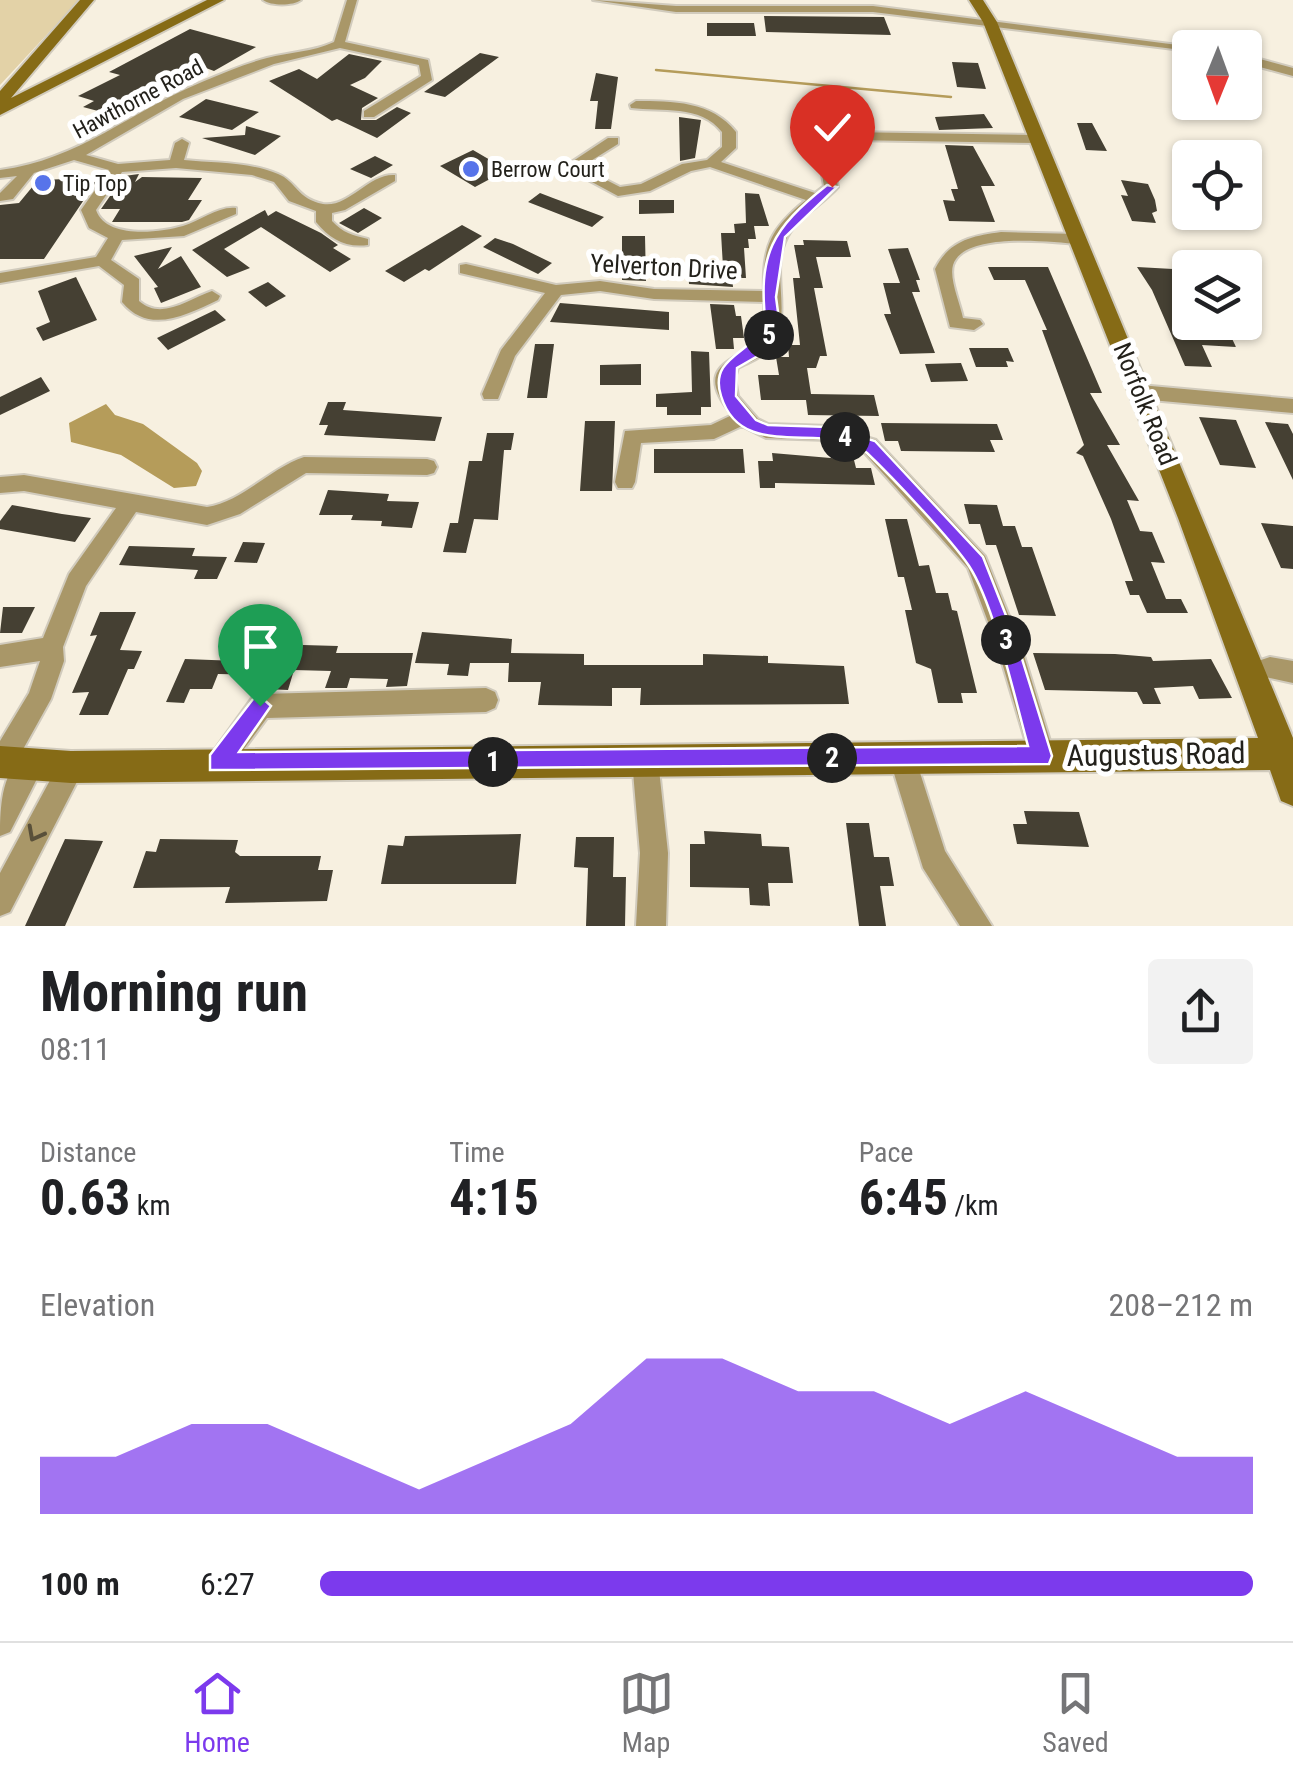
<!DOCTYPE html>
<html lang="en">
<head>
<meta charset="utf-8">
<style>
	:root { --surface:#fff; --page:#f2f2f2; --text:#202124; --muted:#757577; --line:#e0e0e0; --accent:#7c3aed }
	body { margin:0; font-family:"Roboto Condensed",sans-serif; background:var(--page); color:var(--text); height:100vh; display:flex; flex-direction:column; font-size:38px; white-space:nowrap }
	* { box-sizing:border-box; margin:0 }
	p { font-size:32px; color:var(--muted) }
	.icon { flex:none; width:55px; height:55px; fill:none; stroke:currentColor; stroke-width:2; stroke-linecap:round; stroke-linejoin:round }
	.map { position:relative; height:926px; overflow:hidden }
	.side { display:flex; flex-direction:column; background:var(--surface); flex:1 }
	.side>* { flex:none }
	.needle { width:65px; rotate:181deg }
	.tools { position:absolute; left:1172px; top:30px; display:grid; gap:20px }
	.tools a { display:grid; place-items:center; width:90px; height:90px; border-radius:10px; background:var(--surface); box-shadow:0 2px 8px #0004; font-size:50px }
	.pin { position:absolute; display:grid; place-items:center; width:85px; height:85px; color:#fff; margin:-102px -42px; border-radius:50% 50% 50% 0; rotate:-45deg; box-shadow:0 0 10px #0007 }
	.pin .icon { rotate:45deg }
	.km { position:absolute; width:50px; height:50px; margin:-25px; border-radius:50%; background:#222; color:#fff; font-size:28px; line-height:50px; text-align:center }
	.round { display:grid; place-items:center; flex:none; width:105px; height:105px; border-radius:10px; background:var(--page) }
	.head { display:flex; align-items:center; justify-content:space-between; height:170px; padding:0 40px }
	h1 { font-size:55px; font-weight:700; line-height:75px }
	.metrics { display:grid; grid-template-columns:repeat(3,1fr); gap:15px; height:170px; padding:10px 40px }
	.metrics div { display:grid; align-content:center }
	.metrics b { font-size:50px; font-weight:700 }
	.metrics small { font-size:28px; font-weight:400 }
	.metrics p { font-size:28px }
	.chart { height:280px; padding:20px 40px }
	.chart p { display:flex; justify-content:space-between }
	.chart svg { width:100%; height:180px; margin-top:10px; fill:var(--accent); opacity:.7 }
	ul { padding:0 40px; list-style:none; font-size:32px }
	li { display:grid; grid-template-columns:160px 120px 1fr; align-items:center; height:75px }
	li i { height:25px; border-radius:12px; background:var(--accent) }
	.tabs { display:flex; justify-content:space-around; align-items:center; height:140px; border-top:2px solid var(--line); background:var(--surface); font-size:28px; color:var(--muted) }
	.tabs a { display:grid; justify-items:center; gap:5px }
	.tabs .active { color:var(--accent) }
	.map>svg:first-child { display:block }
</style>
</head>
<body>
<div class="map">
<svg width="1293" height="926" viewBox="0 0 1293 926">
	<rect width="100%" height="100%" fill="#f7f0e0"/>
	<path fill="#e3d2a7" d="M0,0H79L0,85Z"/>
	<path fill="#b59c5a" d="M106,404L115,415L143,424L197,463L202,471L196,486L174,488L121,455L71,442L69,423Z"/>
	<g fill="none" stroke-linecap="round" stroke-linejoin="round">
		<path stroke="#b59c5a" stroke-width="2.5" d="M656,70L951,97"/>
	</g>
	<path fill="#454033" d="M764,16L884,17L891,35L766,32Z
		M707,23H754L756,36H707Z
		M190,29L256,47L214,71L206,68L180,83L172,81L113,115L83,107L94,101L78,96L120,75L109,72Z
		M480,53L499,57L445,97L424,92Z
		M349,54L382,61L365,78L350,85L378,98L362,108L361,120H376L397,107L411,113L377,138L337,119L332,121L269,81L299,69L317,79Z
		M952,62L978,63L986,89L957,87Z
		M596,73L618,77L611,129H595L598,101H590Z
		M206,99L259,112L232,130L179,117Z
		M984,114L993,128L939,130L935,117Z
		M679,117L701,120L695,158L680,161Z
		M1077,123H1092L1107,151L1086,150Z
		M246,126L281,136L255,155L202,138L245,135Z
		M945,145L973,146L995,186H981L995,222L949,221L943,200L955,201L951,189H958Z
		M473,150L497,164L492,166L503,172L475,187L440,166Z
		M375,156L393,165L371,178L350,169Z
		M139,174L135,182L142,177L202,178L188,200H202L189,220L182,222H112L120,209H101L124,176Z
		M67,179L65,182H96L44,259H0V205L19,203L38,180Z
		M1121,180L1148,184L1155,200L1157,211L1152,213L1156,223L1132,221L1121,195L1128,196Z
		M540,193L553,198L604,217L592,227L528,202Z
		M745,193L759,194L769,226H754L756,239H748L749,248H744L746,278H732L733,287L689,284L688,267H723L721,233H735L734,224L746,223Z
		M639,200H674V213L639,214Z
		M364,208L382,218L358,233L339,223Z
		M265,210L268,216L276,211L321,233L338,245L333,248L351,259L330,272L261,227L224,249L250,268L227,277L192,250Z
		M462,225L482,236L429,271L425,269L404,282L385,271Z
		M622,236H645L646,281L622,280Z
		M495,238L513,244L552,263L538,274L483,247Z
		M803,240L847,241L851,257H816L823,288H814L827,356H820L816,368H807L811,394L874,395L879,416L808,415L806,400H761L758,375H779L776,357H789L788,345H800L793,278H800L794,245H804Z
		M172,247L158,269L181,256L201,287L161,303L154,288L158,287L134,256Z
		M908,248L920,280H916L920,292H912L935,353L900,354L884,314H891L883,283H900L888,249Z
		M988,267H1048L1102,393H1090L1120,445H1107L1139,501L1127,500L1140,531L1152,532L1165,563L1151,562L1166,599H1181L1188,613H1147L1139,595H1130L1125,581H1133L1111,519L1083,456L1076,453L1084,445L1042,330H1047L1025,280H994Z
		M1137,267L1173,269L1178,280L1190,281V324L1226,326L1236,347L1202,345L1212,367L1185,366L1152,290Z
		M76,277L97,320L43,341L36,328L50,322L38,291Z
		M268,282L286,296L266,307L248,292Z
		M560,303L669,312V330L550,322Z
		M710,304L734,305L736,316H741L744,338H733L734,349H716Z
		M215,310L226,320L168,350L157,338Z
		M535,344H554L547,398H527Z
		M969,348H1008L1014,362L1006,361L1008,367H976Z
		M691,351L709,352L711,407H701V415H667V407H656V394L692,392Z
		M961,363L968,381L931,382L925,364Z
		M641,364V385H600V365Z
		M41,377L50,391L0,415V397Z
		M328,402H346L343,410L442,417L435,441L324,435L328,425H319Z
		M1199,417L1236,420L1256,468L1220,465Z
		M585,421H615L612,491H580Z
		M1265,422L1288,424L1293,434V480Z
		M881,423L997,424L1003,440H990L995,452L901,451L898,441H885Z
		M487,433H514L511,450H504L498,520L474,519L466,553L443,552L450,523H458L469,461H482Z
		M654,449H743L745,473H654Z
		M772,453L854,460L856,468H871L875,485L775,483V488H760L758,461H773Z
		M328,490L389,494L387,501L419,502L412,528L381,526L382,521L351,520L353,515H319Z
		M964,504L997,505L1003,526H1015L1022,547H1032L1056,616L1019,615L996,545H986L980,524H969Z
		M12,505L62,514L91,518L75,542L0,529V521Z
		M885,519H907L919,566L929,565L936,593H948L952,610L957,611L977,693H961L963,703H938L931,669L916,663L905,610H912L904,577H898Z
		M1261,523L1293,526V569L1281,568Z
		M243,542L265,543L257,563L234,562Z
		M129,546L195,548L192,556L227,557L217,579H194L198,570L119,565Z
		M3,607H35L22,633H0Z
		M100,612H136L120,650L142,651L134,669H128L108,715H79L89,692L72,693L97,635L90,636Z
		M422,632L512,639L511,653L584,654V665H703V654L768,656V663L844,666L849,704L640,705L641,688H612V706L538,705L541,682H508L509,663H470L468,676L447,675L449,664L415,663Z
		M303,645L338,646L336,653H413L407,686L386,687L388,679L350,678L347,688H325L331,671L294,670L288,690L266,689L271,675L218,674L212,689H190L184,703L166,702L185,659L238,661L242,648L301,649Z
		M1033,653L1115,654L1151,657L1153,661L1211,659L1232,698L1199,699L1193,686L1154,688L1161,704H1143L1137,692L1045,690Z
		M1024,811L1079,812L1089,847L1017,844L1013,824H1027Z
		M846,823H869L874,857H889L894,886H880L886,926H859Z
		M704,831L761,834L762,846L789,847L793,883H768L770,906L750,905L749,888L690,887V844H705Z
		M521,834L516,884H381L388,845L403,846L405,836Z
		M576,837H614L613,877H626L625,926H586L588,868L574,867Z
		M65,839L103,841L65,926H25Z
		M160,839L238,840L235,852L240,856H321L318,870H333L327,901L225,903L230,887L133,888L146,851L156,852Z"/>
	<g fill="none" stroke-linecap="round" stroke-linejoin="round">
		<g stroke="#d1cbbd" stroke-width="4">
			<path id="street" d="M263,0H301C293,6 271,6 263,0Z
				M347,0H357L345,42L428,60L432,80L374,117H364V111L421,76L419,65L340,48L274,64L183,99L86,155L118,164L170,160L175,143L182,139L189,143L184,160C215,163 249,162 278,174C296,181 297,199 323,204C349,208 369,173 395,175V181L345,210L332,213V221C343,233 352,235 368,239V245C345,248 330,239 316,222V211L289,201L274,182L252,175L176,168L122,172L96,210C106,239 158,233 183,226C201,221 218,206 236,208V214L184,236L122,240L111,260L139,279V301C162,321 188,299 212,291L220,296L218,300C186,315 149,335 122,302L124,285L99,266L0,283V273L96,257L108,238L89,228L81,210L109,170L74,160L34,173L13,199L0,201V193L17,176L0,178V170C79,160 131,111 202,82C223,73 245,64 267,58C289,52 313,52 334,42Z
				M593,0L676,6H873L1201,48H1190V51L873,12H676Z
				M1245,55L1293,68V76L1245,63Z
				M636,101C672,101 712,101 736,132V148L721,162L815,193L824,186L817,146L847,132L1037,135L1044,139L1037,143L849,140L831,148L838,187C822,206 794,218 785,242C770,277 797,323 765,353C757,360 747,363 738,368L735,378L738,396L758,419L768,424L829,426L876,440L985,556L1021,646L1055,757L1051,766L1042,770L1033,766L997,646L968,568L862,450L829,440L766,438L742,426L714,439L641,443L635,482L632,488H618L615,482L625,431L711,425L732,415C687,360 745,363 760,334C765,325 765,313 764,302L654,299L600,291L561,295L515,356L498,399H484L482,394L501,350L545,293L460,273V265L466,264L556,285L600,281L654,289L764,291C762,246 771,228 806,200L710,167L691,171L650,191L618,196L564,167L608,138H618V144L581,167L620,187L641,184L682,164L707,160L722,147V132C700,104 662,112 631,108L630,105Z
				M1001,232L1078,234L1086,239L1078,244C1051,242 964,231 953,265C949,279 960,303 963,318L980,320L983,324L974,330L950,327L935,269C949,241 971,236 1001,232Z
				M1140,385L1293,399V413L1140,399L1131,392Z
				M304,457L427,459L434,461L437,467L434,473L427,475L306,473L240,514L207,525L136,512L86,586L63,647L64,661L51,699L11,771L0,774V741L29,693L40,661L0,667V645L43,638L69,574L116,508L24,491L0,493V477L24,475L207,507C243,501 269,469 304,457Z
				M1270,657L1293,661V683L1261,676L1258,668L1261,660Z
				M486,688L495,692L498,700L495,708L486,712L267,718L227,772L218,776L209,772L205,763L252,698L261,694Z
				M902,744L911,748L915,757L945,851L992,926H960L923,868L889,757L893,748Z
				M645,747L654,751L658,760L668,853L666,926H636L640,853L632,760L636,751Z
				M31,752L40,756L44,765L10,832L0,836C0,808 1,765 31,752Z
				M71,754L80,758L84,767L80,776L10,912L0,916V873L62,758Z"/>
		</g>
		<g stroke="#d1cbbd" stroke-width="4">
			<path id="secondary" d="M80,0H94L11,98L207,0H224L0,115V91Z
				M969,0H983L997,22L1293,738V806L1281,801L1270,770L71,783L0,778V746L71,751L1258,738L1178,518L983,22Z"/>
		</g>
		<use href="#street" fill="#a99768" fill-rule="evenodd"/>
		<use href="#secondary" fill="#866b16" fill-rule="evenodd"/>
	</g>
	<defs><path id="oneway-chevron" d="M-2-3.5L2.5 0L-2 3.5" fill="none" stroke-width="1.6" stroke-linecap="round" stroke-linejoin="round" transform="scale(2.5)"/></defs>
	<use stroke="#59503a" href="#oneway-chevron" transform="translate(35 834) rotate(118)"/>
	<path fill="#7c3aed" stroke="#fff" stroke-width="2.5" d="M827,185L837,187L785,237L776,297L780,327L763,353L737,368L736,396L756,420L768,425L829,427L875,441L983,557L1018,646L1052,756L1049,764L210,770V755L253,699L260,696L271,706L239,752L1028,746C1015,699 994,604 969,566C950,538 892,477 867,453C827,418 742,465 721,396C709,359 747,354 766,327C757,253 772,229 827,185Z"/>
	<g fill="#5774ea" stroke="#fff" stroke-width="4">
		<circle cx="471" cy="169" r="10"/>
		<circle cx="43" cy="183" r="10"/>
	</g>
	<g text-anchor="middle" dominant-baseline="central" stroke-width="10" stroke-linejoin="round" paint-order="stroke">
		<g font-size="22" fill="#23211b" stroke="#fff">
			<text transform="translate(138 99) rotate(-28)">Hawthorne Road</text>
		</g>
		<g font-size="22" fill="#23211b" stroke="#fff" text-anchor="start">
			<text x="491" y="169">Berrow Court</text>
			<text x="63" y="183">Tip Top</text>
		</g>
		<g font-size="25" fill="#23211b" stroke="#fff">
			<text transform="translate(664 267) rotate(3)">Yelverton Drive</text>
			<text transform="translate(1145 404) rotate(68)">Norfolk Road</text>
		</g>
		<g font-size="30" fill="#23211b" stroke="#fff">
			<text transform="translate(1156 754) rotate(-1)">Augustus Road</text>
		</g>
	</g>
</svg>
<div class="tools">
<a><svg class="needle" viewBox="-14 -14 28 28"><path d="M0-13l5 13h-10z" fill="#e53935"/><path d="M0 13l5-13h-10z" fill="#757577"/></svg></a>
<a><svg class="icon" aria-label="locate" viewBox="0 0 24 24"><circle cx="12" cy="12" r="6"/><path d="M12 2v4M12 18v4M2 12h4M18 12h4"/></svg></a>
<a><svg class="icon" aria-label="layers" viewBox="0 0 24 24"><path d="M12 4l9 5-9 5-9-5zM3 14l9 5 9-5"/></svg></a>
</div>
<div class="pin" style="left:260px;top:706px;background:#1e9e55"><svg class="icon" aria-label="arrive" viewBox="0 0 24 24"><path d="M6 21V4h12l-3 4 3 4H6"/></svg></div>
<div class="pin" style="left:832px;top:187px;background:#d93025"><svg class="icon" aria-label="check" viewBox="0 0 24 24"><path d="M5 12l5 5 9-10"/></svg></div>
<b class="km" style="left:493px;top:762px">1</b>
<b class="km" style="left:832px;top:758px">2</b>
<b class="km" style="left:1006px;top:640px">3</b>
<b class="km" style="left:845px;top:437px">4</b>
<b class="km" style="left:769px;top:335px">5</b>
</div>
<section class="side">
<div class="head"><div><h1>Morning run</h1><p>08:11</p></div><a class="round"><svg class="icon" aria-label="share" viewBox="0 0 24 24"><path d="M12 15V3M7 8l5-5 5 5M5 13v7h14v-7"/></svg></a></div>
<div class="metrics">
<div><p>Distance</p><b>0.63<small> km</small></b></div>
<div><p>Time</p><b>4:15</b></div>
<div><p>Pace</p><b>6:45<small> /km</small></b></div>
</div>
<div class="chart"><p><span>Elevation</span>208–212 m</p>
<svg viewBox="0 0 160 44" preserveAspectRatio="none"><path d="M0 44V30L10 30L20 22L30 22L40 30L50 38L60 30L70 22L80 6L90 6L100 14L110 14L120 22L130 14L140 22L150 30L160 30V44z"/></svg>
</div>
<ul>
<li><b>100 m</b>6:27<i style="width:100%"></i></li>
</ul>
</section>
<nav class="tabs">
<a class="active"><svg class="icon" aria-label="home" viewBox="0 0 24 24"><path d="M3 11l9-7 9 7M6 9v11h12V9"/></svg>Home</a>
<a><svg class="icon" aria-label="map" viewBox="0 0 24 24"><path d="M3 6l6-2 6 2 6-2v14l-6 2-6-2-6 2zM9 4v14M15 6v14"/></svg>Map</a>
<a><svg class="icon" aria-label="saved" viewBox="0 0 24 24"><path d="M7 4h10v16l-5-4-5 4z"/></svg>Saved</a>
</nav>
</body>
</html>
